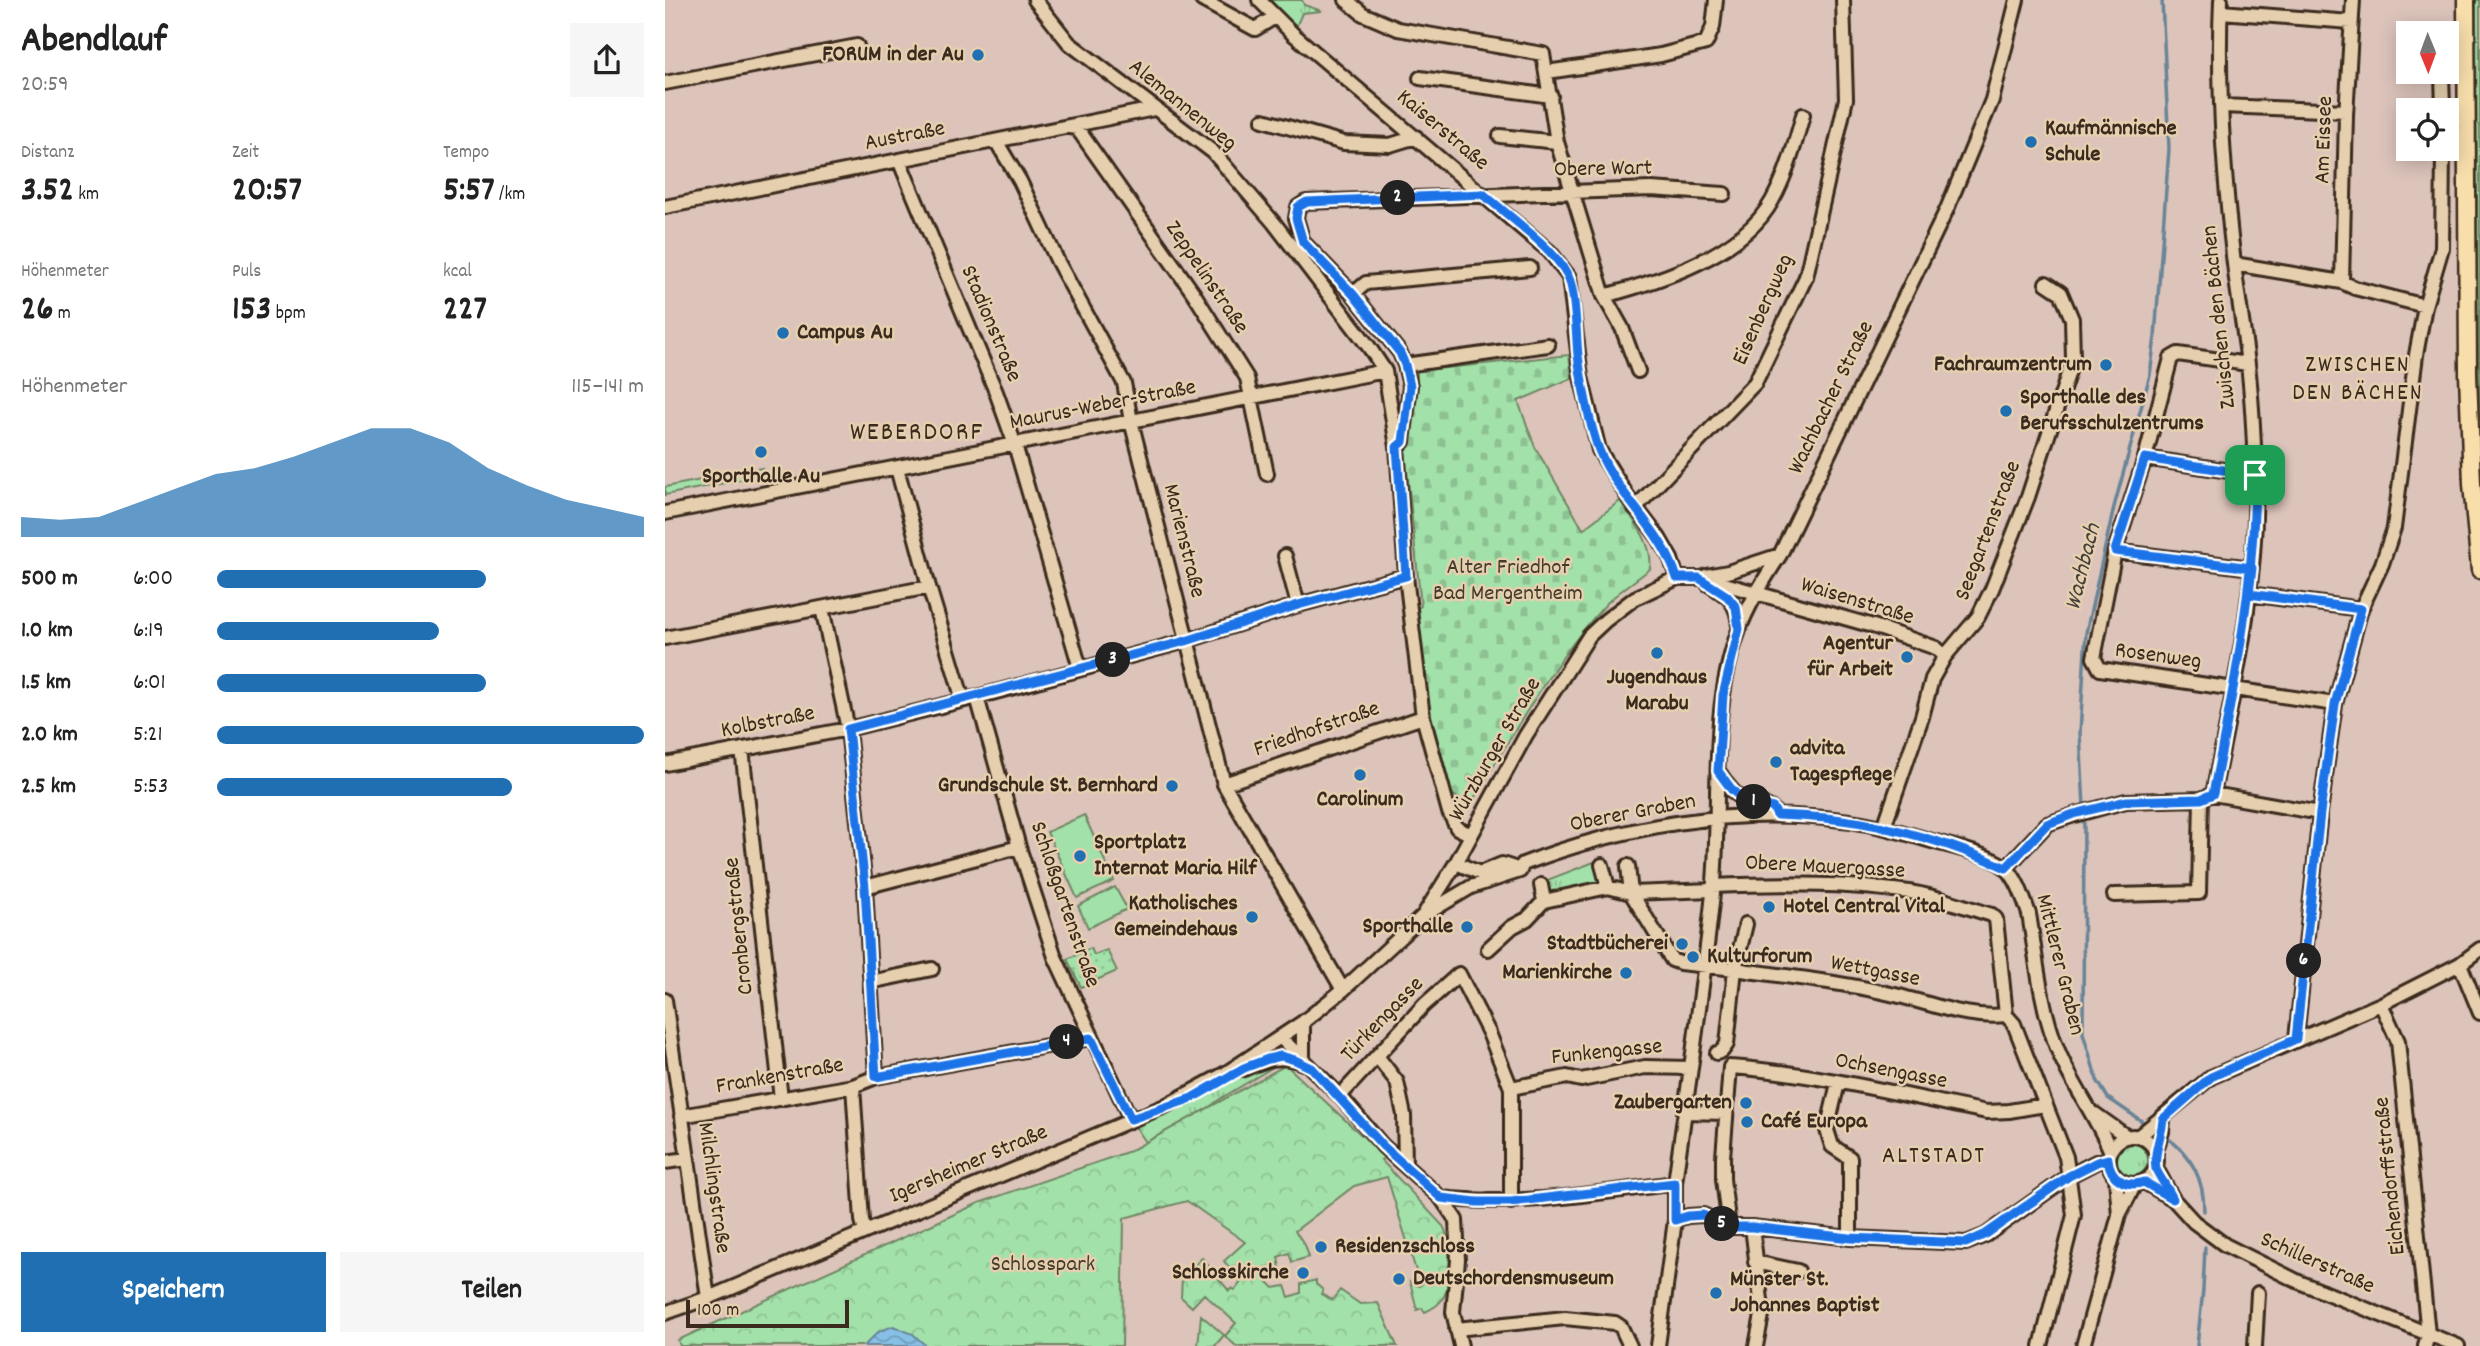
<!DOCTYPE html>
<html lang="de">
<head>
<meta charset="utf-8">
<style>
	:root { --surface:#fff; --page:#f6f6f6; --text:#222; --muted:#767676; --accent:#1f6fb2 }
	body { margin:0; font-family:Dekko,sans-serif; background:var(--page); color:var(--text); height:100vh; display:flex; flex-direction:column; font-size:26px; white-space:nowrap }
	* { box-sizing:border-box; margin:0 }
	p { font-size:23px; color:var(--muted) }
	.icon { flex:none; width:38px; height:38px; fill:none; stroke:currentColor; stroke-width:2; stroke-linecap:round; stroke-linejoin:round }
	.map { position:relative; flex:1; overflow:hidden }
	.panel { display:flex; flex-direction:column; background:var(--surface); width:665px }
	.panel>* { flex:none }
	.needle { width:46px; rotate:179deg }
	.tools { position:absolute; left:1731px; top:21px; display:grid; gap:14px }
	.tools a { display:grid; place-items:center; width:63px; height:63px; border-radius:0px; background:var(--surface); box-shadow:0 4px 18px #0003; font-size:35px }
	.scale { position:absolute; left:21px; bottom:18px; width:163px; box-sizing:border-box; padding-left:7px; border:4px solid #3b2a1e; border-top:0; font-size:19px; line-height:24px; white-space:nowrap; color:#3b2a1e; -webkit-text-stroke:5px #e5cfae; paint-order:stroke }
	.pin { position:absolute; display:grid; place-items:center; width:60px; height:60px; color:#fff; margin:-30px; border-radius:14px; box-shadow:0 4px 10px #0006 }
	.km { position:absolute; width:35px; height:35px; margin:-18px; border-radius:50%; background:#222; color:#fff; font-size:19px; line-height:35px; text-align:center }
	.round { display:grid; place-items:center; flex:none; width:74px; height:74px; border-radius:0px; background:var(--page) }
	.headline { display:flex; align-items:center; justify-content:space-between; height:119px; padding:0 21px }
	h1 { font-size:38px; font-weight:700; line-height:52px }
	.metrics { display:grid; grid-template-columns:repeat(3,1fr); gap:10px; height:119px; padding:7px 21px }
	.metrics div { display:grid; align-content:center }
	.metrics b { font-size:35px; font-weight:700 }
	.metrics small { font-size:19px; font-weight:400 }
	.metrics p { font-size:19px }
	.chart { height:196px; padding:14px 21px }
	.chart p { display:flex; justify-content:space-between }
	.chart svg { width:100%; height:126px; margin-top:7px; fill:var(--accent); opacity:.7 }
	.primary-button { display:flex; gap:14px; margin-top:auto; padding:14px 21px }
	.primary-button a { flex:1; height:80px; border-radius:0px; background:var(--accent); color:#fff; font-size:28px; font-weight:700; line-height:80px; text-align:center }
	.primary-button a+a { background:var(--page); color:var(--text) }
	ul { padding:0 21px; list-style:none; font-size:23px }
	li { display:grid; grid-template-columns:112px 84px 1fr; align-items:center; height:52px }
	li i { height:18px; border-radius:9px; background:var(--accent) }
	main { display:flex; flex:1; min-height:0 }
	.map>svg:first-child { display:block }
</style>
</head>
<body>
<main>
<section class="panel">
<div class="headline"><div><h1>Abendlauf</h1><p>20:59</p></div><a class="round"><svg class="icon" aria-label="share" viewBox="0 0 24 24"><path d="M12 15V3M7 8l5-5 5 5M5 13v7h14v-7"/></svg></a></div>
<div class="metrics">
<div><p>Distanz</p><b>3.52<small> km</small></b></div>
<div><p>Zeit</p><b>20:57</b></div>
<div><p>Tempo</p><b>5:57<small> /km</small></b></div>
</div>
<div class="metrics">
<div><p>Höhenmeter</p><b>26<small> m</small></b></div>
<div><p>Puls</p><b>153<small> bpm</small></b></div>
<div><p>kcal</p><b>227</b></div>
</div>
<div class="chart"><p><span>Höhenmeter</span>115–141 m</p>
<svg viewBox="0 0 160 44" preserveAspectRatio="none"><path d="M0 44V37L10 38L20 37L30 32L40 27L50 22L60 20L70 16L80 11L90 6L100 6L110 11L120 20L130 26L140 31L150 34L160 37V44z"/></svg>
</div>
<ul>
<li><b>500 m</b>6:00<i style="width:63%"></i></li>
<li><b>1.0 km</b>6:19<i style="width:52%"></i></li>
<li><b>1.5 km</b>6:01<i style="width:63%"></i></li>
<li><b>2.0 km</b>5:21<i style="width:100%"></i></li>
<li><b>2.5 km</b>5:53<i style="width:69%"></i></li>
</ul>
<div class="primary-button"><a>Speichern</a><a>Teilen</a></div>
</section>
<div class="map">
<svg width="1815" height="1346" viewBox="0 0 1815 1346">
	<defs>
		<pattern id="grass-tufts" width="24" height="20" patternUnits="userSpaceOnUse" patternTransform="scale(1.75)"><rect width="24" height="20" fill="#a3e1aa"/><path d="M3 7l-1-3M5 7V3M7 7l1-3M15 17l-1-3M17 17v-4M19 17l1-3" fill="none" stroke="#8dc192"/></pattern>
		<pattern id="cemetery-stones" width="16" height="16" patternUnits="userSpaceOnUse" patternTransform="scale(1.75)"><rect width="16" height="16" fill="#a3e1aa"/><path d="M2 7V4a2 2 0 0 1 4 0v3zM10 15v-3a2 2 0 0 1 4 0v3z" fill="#8dc192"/></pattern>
		<pattern id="park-crowns" width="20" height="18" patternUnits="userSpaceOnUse" patternTransform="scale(1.75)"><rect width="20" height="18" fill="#a3e1aa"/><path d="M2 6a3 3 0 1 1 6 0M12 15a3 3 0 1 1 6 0" fill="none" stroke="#8dc192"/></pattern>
		<pattern id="garden-dots" width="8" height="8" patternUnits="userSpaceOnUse" patternTransform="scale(1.75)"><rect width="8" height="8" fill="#a3e1aa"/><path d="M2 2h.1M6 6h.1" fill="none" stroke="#8dc192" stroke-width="1.8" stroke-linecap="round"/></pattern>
		<pattern id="water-waves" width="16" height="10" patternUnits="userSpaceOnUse" patternTransform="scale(1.75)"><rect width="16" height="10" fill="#87c0e6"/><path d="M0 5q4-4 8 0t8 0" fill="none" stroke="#709cba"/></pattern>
	</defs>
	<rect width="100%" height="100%" fill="#dcc4bb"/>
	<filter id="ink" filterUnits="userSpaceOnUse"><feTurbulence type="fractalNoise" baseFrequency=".0143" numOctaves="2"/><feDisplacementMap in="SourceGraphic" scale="14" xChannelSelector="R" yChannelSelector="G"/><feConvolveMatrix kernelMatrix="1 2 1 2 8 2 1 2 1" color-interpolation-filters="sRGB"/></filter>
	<g filter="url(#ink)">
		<path fill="url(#grass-tufts)" stroke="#6f8664" stroke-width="2" d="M594,0H637L639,5L657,11L637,13L628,34Z
			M1811,0H1815V420L1813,382Z
			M929,862L939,881L882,898L877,882Z
			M618,1061L555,1099L487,1151L466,1120L527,1098L579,1068Z
			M1451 1160a16 16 0 1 1 32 0a16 16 0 1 1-32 0Z"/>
		<path fill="url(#cemetery-stones)" stroke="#6f8664" stroke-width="2" d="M904,355L907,378L853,401L870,447L918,529L955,501C969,520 989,545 985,569C971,580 956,590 943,602C887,661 847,737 805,805L785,793L760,698L751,609L756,606L740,450L752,388V371Z"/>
		<path fill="url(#park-crowns)" stroke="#6f8664" stroke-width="2" d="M621,1065L720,1157L716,1160L778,1226C787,1241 788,1291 774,1303C771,1307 764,1310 760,1312L757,1308L752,1310L745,1282L754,1286L758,1283L759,1278L757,1275L752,1274L722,1177L689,1186L630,1231L640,1245L644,1257L627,1262L624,1253L613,1257L615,1268L603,1274L602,1281L609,1288L620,1286L624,1297L636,1293V1284L651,1280V1284L658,1290L656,1294L667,1300L675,1290L695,1304L713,1303L732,1346H571L560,1336L571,1323L539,1294L527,1307L516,1297L517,1278L537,1258L564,1291L567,1288L570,1290L576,1282L559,1261L580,1242L522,1201L459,1218L457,1346H15L13,1340L314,1203L465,1151Z
			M536,1315L559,1335L550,1346H533Z"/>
		<path fill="url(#garden-dots)" stroke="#6f8664" stroke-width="2" d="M426,948L429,955L442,950L452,971L416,987L402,959Z"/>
		<path fill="#a3e1aa" stroke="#6f8664" stroke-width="2" d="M97,468L99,475L0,495V487Z
			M419,815L449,881L412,898L382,832Z
			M450,887L462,909L423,928L413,906Z"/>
		<path fill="url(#water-waves)" stroke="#698496" stroke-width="2" d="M228,1326L248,1334L261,1346H199L213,1332Z"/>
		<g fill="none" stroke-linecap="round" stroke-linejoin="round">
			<path stroke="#698496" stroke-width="3.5" d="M1419,807L1415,733L1421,633L1449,507L1485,375L1490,337L1504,149L1497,0
				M1419,815L1418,1033L1432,1080L1443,1098L1478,1122
				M1501,1137C1527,1155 1539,1179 1539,1211
				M1532,1346L1538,1290L1540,1247"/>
			<g stroke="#3b2a1e" stroke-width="18">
				<path id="minor" d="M370,0L404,43L548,152L609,223L704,347L720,371L732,447L741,576L758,717L784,812L792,828L806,835
					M537,0L590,29L610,17
					M594,0L628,34L885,252L904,277L916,377L934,450L963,497L994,538L1006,559L1012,578
					M681,0L698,14L733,29L878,54L892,142L939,296L957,328L973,371
					M1556,12L1686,22
					M882,72L996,55L1041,43L1048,27L1051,0
					M1777,73L1778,110
					M755,78L886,96
					M0,83L192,46
					M1557,106L1681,111
					M598,120L679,143L725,145L751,137
					M404,127L412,128L529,294L582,378L602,474
					M835,136L892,142
					M331,141L355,181L393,262L459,383L466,421L559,784L678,990
					M234,160L331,392L350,445L415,668
					M0,207L489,109
					M1569,264L1677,282L1690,288L1760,306
					M1677,282L1681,115L1688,0
					M688,294L701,283L865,268
					M939,296C995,281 1077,255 1107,201C1122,174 1130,144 1138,115
					M1583,364L1513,354L1506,358L1480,458L1450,551L1429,658L1435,669L1670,704
					M740,365L883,345
					M732,447L738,442L745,386L740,365L735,353L688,294L638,242L631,218L633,207L641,202L986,189L1059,194
					M1480,458L1590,475
					M232,468L264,587L298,700
					M970,508L1090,383L1141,277L1181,99L1178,0
					M0,513L720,371
					M1450,551L1587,568
					M620,556L633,605
					M1041,576L1063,572L1115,555
					M1043,584C1063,596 1072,601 1074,626
					M1584,594L1696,609
					M157,608L183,729L200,887L211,1077
					M0,638L264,587
					M312,697L354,847L390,957L466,1120
					M77,749L116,1099
					M0,764L183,729L312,697L521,641L633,605L741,576
					M1053,771C1060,780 1065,792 1076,798C1088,805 1104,802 1112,815
					M559,784L758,717
					M1548,794C1569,689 1594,582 1590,474C1589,438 1587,400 1583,364C1579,330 1573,297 1569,264C1559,178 1552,87 1556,0
					M1219,827L1257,717L1267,679L1280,656L1313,617L1327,589L1363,497L1408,359L1407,319L1396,293L1381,283
					M791,863L815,873L837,864L855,870L858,864C957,826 1070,806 1177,820C1205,823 1232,831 1260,839C1283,846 1321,853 1340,867C1352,877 1359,900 1364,914C1371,957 1375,1000 1389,1040C1403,1080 1429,1112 1445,1150
					M937,865L943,887
					M963,866L966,893L1007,960L1015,963L1070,969L1062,1044L1057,1051L1052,1053
					M1341,868L1382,824L1409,815L1461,801L1536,799L1548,794L1655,813
					M876,885L879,901
					M1048,886C1110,883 1183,883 1244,892C1272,896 1300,907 1327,915L1331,919L1341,1015L1349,1024L1401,1157L1409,1215L1376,1346
					M200,887L354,847
					M1449,895L1534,893L1536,799
					M764,912L806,887L855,871
					M1081,924L1070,969C1123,977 1178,982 1230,995C1268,1004 1302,1019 1341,1015
					M823,949L847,927L862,919L879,901L943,887L966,893L1048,890
					M1795,964L1815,1013
					M205,982L267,969
					M0,1000L43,1298
					M1716,1004L1733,1041L1763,1334L1760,1346
					M638,1022V1060
					M616,1038L675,1096L718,1146L776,1198L791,1220L793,1260L788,1312L796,1346
					M1631,1039L1655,813L1670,704L1696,609L1717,564L1729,528L1751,355L1760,306L1777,248L1778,149
					M712,1056L732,1082L739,1115L740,1164
					M1065,1067C1151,1073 1237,1095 1322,1112L1344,1111L1380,1105
					M579,1069C599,1060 616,1053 638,1063
					M1173,1083L1162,1130L1167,1146L1185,1158V1238
					M188,1086L197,1220L200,1232
					M846,1088L902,1077L916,1080L980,1067L1025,1068
					M675,1096L759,1005L794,974L824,1033L846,1088V1202
					M1019,1112L1061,1113
					M1430,1114L1461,1136
					M16,1116L188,1086L211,1077L426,1038
					M1444 1160a24 24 0 1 1 48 0a24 24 0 1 1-48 0Z
					M1474,1136L1546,1077L1716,1004L1795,964L1815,949
					M1491,1150L1497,1132L1498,1119
					M0,1162L22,1159
					M1491,1168L1508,1199L1529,1222L1560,1245L1634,1282L1793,1346
					M1451,1178L1454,1215
					M1479,1182L1508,1199
					M776,1198C854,1207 932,1193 1010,1183
					M1010,1220L1023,1216L1038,1215L1064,1227H1087L1185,1238L1301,1243L1321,1235L1404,1176L1431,1162L1443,1159
					M1064,1227L1058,1179V1157L1065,1067
					M1087,1227L1096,1300L1097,1315L1091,1346
					M1090,1262L1133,1271
					M0,1313L43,1298L500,1106L561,1073L638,1022L678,990L758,916L791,863L861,735L924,636L941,620L970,598L1012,578H1034L1056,583L1208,626L1271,648L1280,656
					M791,1329L900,1318L950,1323L956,1327L965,1346
					M993,1346L1010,1220V1183C1023,1086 1038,990 1048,893C1057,806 1043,713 1074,630C1084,603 1099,579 1115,555L1282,209L1327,100L1352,0
					M1418,1346L1454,1215L1470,1184
					M1590,1346L1593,1293"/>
			</g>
			<g stroke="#3b2a1e" stroke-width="21">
				<path id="major" d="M1801,0L1803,374L1807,484L1815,570"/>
			</g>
			<use href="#minor" stroke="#e5cfae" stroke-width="12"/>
			<use href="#major" stroke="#f8deab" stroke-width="16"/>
		</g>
	</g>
	<g fill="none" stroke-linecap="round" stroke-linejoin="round" filter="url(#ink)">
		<g stroke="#fff" stroke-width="14">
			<path id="route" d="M1590,475C1590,583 1569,688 1548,794L1536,799L1461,801L1409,814L1382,824L1341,868C1294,846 1228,826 1177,820C1155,817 1134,816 1112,815L1108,808L1076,798L1067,790L1053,771L1058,695L1074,629L1071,607L1062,596L1034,578H1012C997,529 953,497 934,450C925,427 916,380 913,355C911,336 911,292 903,276C889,248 842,215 818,194L642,202L633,207L631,218L638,242L688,294L735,353L740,365L745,386L738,442L732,447L741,576L633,605L521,641L183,729L200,887L211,1077L426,1038L466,1119L527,1098L579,1068L603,1059L616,1056L630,1060L647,1068L718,1146L776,1198L812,1202H846L1010,1183V1220L1023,1216L1038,1215L1064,1227H1087L1185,1238L1301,1243L1321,1234L1404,1176L1432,1162L1443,1159C1445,1179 1461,1188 1479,1182L1508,1199C1505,1192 1492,1173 1491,1169C1488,1153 1497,1135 1498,1119L1546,1077L1631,1039L1655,813L1670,704L1696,609L1584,594L1587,568L1450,551L1480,458L1590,475"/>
		</g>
		<use href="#route" stroke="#1a73e8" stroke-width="9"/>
	</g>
	<g fill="#1f6fb2" stroke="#e5cfae" stroke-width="2.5">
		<circle cx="313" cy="55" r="7"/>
		<circle cx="1366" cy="142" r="7"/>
		<circle cx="118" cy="333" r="7"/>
		<circle cx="1441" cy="365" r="7"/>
		<circle cx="1341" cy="411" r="7"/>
		<circle cx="96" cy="452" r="7"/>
		<circle cx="992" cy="653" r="7"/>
		<circle cx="1242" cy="657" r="7"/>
		<circle cx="1111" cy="762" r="7"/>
		<circle cx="695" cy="775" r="7"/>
		<circle cx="507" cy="786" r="7"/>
		<circle cx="415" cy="856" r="7"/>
		<circle cx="1104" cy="907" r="7"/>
		<circle cx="587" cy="917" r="7"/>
		<circle cx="802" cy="927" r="7"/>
		<circle cx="1017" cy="944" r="7"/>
		<circle cx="1028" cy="957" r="7"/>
		<circle cx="961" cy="973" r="7"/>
		<circle cx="1081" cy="1103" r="7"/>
		<circle cx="1082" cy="1122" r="7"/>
		<circle cx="656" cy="1247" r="7"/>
		<circle cx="638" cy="1273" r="7"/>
		<circle cx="734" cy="1279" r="7"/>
		<circle cx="1051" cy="1293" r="7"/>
	</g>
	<g text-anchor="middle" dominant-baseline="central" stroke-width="5" stroke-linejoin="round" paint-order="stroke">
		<g font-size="23" font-weight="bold" fill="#3b2a1e" stroke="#e5cfae" text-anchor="start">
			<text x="299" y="55" text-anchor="end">FORUM in der Au</text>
			<text x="1380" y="129">Kaufmännische<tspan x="1380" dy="26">Schule</tspan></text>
			<text x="132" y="333">Campus Au</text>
			<text x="1427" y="365" text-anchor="end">Fachraumzentrum</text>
			<text x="1355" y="398">Sporthalle des<tspan x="1355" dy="26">Berufsschulzentrums</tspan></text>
			<text x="96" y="477" text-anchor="middle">Sporthalle Au</text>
			<text x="1228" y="644" text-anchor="end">Agentur<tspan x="1228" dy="26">für Arbeit</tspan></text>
			<text x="992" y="678" text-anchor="middle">Jugendhaus<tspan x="992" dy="26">Marabu</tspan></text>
			<text x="1125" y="749">advita<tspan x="1125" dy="26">Tagespflege</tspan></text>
			<text x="493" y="786" text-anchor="end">Grundschule St. Bernhard</text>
			<text x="695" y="800" text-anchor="middle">Carolinum</text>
			<text x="429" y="843">Sportplatz<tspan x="429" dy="26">Internat Maria Hilf</tspan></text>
			<text x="573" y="904" text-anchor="end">Katholisches<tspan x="573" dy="26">Gemeindehaus</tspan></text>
			<text x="1118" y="907">Hotel Central Vital</text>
			<text x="788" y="927" text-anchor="end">Sporthalle</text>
			<text x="1003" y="944" text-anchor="end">Stadtbücherei</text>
			<text x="1042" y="957">Kulturforum</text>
			<text x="947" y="973" text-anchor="end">Marienkirche</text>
			<text x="1067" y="1103" text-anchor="end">Zaubergarten</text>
			<text x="1096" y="1122">Café Europa</text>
			<text x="670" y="1247">Residenzschloss</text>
			<text x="624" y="1273" text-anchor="end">Schlosskirche</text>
			<text x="748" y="1279">Deutschordensmuseum</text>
			<text x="1065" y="1280">Münster St.<tspan x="1065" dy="26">Johannes Baptist</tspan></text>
		</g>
		<g font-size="23" fill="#3b2a1e" stroke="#e5cfae">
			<text transform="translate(517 106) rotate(39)">Alemannenweg</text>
			<text transform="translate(777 131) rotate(40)">Kaiserstraße</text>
			<text transform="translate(240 137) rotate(-11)">Austraße</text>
			<text transform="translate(1660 140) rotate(-88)">Am Eissee</text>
			<text transform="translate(938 170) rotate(-1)">Obere Wart</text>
			<text transform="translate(541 278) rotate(56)">Zeppelinstraße</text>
			<text transform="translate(1099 310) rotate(-66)">Eisenbergweg</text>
			<text transform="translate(1555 317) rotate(-96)">Zwischen den Bächen</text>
			<text transform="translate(325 324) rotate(67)">Stadionstraße</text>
			<text transform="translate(1167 398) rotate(-64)">Wachbacher Straße</text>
			<text transform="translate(438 406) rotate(-11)">Maurus-Weber-Straße</text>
			<text transform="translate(1324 531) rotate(-69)">Seegartenstraße</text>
			<text transform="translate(518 541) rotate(76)">Marienstraße</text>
			<text transform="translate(1192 602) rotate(17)">Waisenstraße</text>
			<text transform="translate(1493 657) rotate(8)">Rosenweg</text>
			<text transform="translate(103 723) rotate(-11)">Kolbstraße</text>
			<text transform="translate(652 730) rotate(-19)">Friedhofstraße</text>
			<text transform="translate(831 750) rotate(-60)">Würzburger Straße</text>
			<text transform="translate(968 814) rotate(-11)">Oberer Graben</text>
			<text transform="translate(1160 868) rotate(3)">Obere Mauergasse</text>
			<text transform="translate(399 905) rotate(71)">Schloßgartenstraße</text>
			<text transform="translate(75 926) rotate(-96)">Cronbergstraße</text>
			<text transform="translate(1394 965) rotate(76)">Mittlerer Graben</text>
			<text transform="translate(1210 972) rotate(11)">Wettgasse</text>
			<text transform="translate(718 1020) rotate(-46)">Türkengasse</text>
			<text transform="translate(942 1053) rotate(-6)">Funkengasse</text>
			<text transform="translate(1226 1072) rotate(11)">Ochsengasse</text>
			<text transform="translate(115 1077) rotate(-10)">Frankenstraße</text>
			<text transform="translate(304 1165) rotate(-23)">Igersheimer Straße</text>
			<text transform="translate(1726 1176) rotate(-96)">Eichendorffstraße</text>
			<text transform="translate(48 1188) rotate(82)">Milchlingstraße</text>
			<text transform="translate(1652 1264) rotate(24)">Schillerstraße</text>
		</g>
		<g font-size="23" fill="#453c2c" stroke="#e5cfae">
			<text x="843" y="568">Alter Friedhof<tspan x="843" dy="26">Bad Mergentheim</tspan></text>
			<text x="378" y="1265">Schlosspark</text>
		</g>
		<g font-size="24" letter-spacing="2" fill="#3b2a1e" stroke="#e5cfae">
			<text x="1693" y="366">ZWISCHEN<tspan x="1693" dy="28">DEN BÄCHEN</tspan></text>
			<text x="1269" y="1157">ALTSTADT</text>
		</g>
		<g font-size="24" font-style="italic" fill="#46403c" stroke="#e5cfae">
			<text transform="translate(1419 567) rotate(-76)">Wachbach</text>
		</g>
		<g font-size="26" letter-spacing="2" fill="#3b2a1e" stroke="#e5cfae">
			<text x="252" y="433">WEBERDORF</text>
		</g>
	</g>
</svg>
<div class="tools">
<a><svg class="needle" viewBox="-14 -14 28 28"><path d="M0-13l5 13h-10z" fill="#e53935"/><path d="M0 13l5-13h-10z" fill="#767676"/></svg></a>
<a><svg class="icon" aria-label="locate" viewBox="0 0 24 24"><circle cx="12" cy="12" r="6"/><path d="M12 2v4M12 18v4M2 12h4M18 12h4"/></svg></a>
</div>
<div class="scale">100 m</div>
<div class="pin" style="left:1590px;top:475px;background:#1e9e55"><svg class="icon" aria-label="arrive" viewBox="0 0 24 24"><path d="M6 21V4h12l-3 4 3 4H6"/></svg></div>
<b class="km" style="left:1089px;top:802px">1</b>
<b class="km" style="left:733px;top:198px">2</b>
<b class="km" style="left:448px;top:660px">3</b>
<b class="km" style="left:402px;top:1042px">4</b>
<b class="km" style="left:1057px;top:1224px">5</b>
<b class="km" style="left:1639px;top:961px">6</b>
</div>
</main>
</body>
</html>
